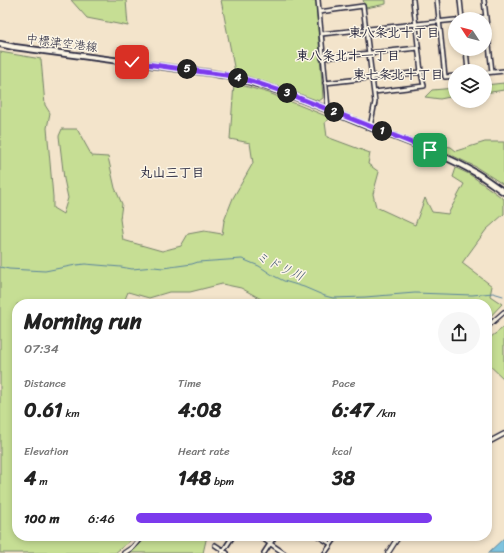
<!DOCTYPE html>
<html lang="en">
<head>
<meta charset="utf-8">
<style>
	:root { --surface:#fff; --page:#f6f6f6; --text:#222; --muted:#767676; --accent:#7c3aed }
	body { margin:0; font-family:Sriracha,"Klee One",sans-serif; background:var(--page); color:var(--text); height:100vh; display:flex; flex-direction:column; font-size:15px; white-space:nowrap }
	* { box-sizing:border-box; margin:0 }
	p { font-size:13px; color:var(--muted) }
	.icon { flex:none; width:22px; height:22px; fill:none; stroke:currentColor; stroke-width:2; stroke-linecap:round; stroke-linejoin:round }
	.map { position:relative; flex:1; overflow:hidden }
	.side { position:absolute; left:12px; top:299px; width:480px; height:242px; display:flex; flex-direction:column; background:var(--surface); border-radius:16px; box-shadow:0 2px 6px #0003 }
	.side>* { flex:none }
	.needle { width:26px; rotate:306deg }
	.tools { position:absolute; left:448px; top:12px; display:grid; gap:8px }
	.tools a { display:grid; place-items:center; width:44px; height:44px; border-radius:50%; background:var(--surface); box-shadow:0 2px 6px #0003; font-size:20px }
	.pin { position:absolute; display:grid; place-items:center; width:34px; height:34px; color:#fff; margin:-17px; border-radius:8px; box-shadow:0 2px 6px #0006 }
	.km { position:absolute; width:20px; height:20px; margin:-10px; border-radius:50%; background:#222; color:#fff; font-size:11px; line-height:20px; text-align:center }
	.round { display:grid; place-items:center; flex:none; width:42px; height:42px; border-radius:21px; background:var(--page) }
	.head { display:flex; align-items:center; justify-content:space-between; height:68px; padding:0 12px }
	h1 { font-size:22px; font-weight:700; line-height:30px }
	.metrics { display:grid; grid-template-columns:repeat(3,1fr); gap:6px; height:68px; padding:4px 12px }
	.metrics div { display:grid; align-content:center }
	.metrics b { font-size:20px; font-weight:700 }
	.metrics small { font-size:11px; font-weight:400 }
	.metrics p { font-size:11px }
	ul { padding:0 12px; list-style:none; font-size:13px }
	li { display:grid; grid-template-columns:64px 48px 1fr; align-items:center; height:30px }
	li i { height:10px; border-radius:5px; background:var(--accent) }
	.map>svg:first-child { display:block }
</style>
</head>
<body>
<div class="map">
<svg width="504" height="553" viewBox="0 0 504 553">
	<rect width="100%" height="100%" fill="#f3e4cb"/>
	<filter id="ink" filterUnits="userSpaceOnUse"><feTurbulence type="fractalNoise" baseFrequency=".025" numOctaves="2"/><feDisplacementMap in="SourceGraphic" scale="8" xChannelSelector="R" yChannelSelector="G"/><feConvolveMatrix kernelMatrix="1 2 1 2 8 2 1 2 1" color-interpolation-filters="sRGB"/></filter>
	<g filter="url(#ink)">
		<path fill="#c6de94" stroke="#748068" d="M71,0H126L128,26L87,18Z
			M221,0H316L323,98L319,101L235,72Z
			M363,0H386V4L366,8Z
			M0,52L41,59L45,105L50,113L47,128L53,197V208L63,214L68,198L64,179L59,136L62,129H77L92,156L108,157L115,188L122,204L120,219L123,240L162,251L181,246L188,234L204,231L222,234L224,221L233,198L253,163L250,143L230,139L234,83L269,93L331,118L325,122L327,137L370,153L368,164L379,172L373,194L376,207L415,225L425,198L432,212L448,214L464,184L453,177L456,168L469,174L504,199V214L486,230L462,263L492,286L490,296L502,304L487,320V304H323L289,302L270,304L241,288L222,284L190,292H169L149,298L128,292L123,304H17V536H136L115,553H0Z
			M504,83V90L485,93V85Z
			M455,88V96L440,99L425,97L432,90Z
			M485,142H504V185L476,167L441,150L444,146L451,147L456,151Z
			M504,327V379L487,363V340Z
			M145,536H207L203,553H129L143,541Z"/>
		<path fill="#7ec3de" stroke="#59839d" d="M504,538V553H488Z"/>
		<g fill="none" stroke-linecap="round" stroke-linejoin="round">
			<path stroke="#59839d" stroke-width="1" d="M0,267L9,269L45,271L76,265L85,264L121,267L132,269L154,267L163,268L192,264L198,262L242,259L259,266L274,276L284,281L304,287L325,296L333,298L365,297L415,293L472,295L493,293L503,296"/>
			<g stroke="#22223b" stroke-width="6">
				<path id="minor" d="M318,0L328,109
					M437,0L445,77L455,76
					M460,0L462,19
					M484,0L492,72
					M319,12L363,6L375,102L370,127
					M464,19L486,17
					M321,34L455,20
					M466,49L468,71
					M322,58L418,48
					M485,73L504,71
					M325,83L421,72L413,0
					M374,92L424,86L421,72
					M259,536L284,553
					M318,536L331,544
					M215,545L227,553
					M222,553L233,536
					M264,553L275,536
					M325,553L337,536"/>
			</g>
			<g stroke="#22223b" stroke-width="6">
				<path id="tertiary" d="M487,327L504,312
					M487,443L504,434
					M124,553L133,547L142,536
					M388,553L399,536"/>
			</g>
			<g stroke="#22223b" stroke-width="8">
				<path id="primary" d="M0,44L14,47L211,73C266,82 316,105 367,126C404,141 442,153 476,173C486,179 495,186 504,192"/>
			</g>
			<use href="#minor" stroke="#fcf5e5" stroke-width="3"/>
			<use href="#tertiary" stroke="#fcf5e5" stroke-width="3.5"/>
			<use href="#primary" stroke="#fcf5e5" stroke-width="4.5"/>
		</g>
	</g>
	<g fill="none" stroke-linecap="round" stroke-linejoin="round" filter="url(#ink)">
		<g stroke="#fff" stroke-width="8">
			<path id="route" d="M132,62L211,73L233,76L254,82L284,92L430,150"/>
		</g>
		<use href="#route" stroke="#7c3aed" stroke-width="5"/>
	</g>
	<g text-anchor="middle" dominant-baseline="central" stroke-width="3" stroke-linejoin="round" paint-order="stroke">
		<g font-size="12" fill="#22223b" stroke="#fcf5e5">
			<text transform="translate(62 43) rotate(7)">中標津空港線</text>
		</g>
		<g font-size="13" font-weight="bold" fill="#22223b" stroke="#fcf5e5">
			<text x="394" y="32">東八条北十丁目</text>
			<text x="348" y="55">東八条北十一丁目</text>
			<text x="398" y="74">東七条北十丁目</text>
			<text x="172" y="172">丸山三丁目</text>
		</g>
		<g font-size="13" font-style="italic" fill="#425a74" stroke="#fcf5e5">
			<text transform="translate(280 266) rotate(25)">ミドリ川</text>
		</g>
	</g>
</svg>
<div class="tools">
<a><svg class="needle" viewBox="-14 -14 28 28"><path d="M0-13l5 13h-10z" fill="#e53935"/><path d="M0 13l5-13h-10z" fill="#767676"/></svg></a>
<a><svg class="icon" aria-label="layers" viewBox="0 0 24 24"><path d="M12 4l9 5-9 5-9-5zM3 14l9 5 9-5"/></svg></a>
</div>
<div class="pin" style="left:430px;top:150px;background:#1e9e55"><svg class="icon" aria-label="arrive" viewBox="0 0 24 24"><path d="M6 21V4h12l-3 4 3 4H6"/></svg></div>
<div class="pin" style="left:132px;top:62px;background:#d93025"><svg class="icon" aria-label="check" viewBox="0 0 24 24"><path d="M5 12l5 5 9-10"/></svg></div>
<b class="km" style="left:382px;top:131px">1</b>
<b class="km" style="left:334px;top:112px">2</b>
<b class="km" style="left:287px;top:93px">3</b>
<b class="km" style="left:238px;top:78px">4</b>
<b class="km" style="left:187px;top:69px">5</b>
<section class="side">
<div class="head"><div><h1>Morning run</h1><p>07:34</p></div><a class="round"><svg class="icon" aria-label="share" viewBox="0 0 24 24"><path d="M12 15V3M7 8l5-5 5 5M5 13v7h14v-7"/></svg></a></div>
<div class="metrics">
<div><p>Distance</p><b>0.61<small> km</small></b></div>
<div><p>Time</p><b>4:08</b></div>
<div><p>Pace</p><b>6:47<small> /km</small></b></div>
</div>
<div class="metrics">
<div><p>Elevation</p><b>4<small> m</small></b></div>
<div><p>Heart rate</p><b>148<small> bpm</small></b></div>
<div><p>kcal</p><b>38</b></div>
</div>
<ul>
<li><b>100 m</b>6:46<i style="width:86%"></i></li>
</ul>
</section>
</div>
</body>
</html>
